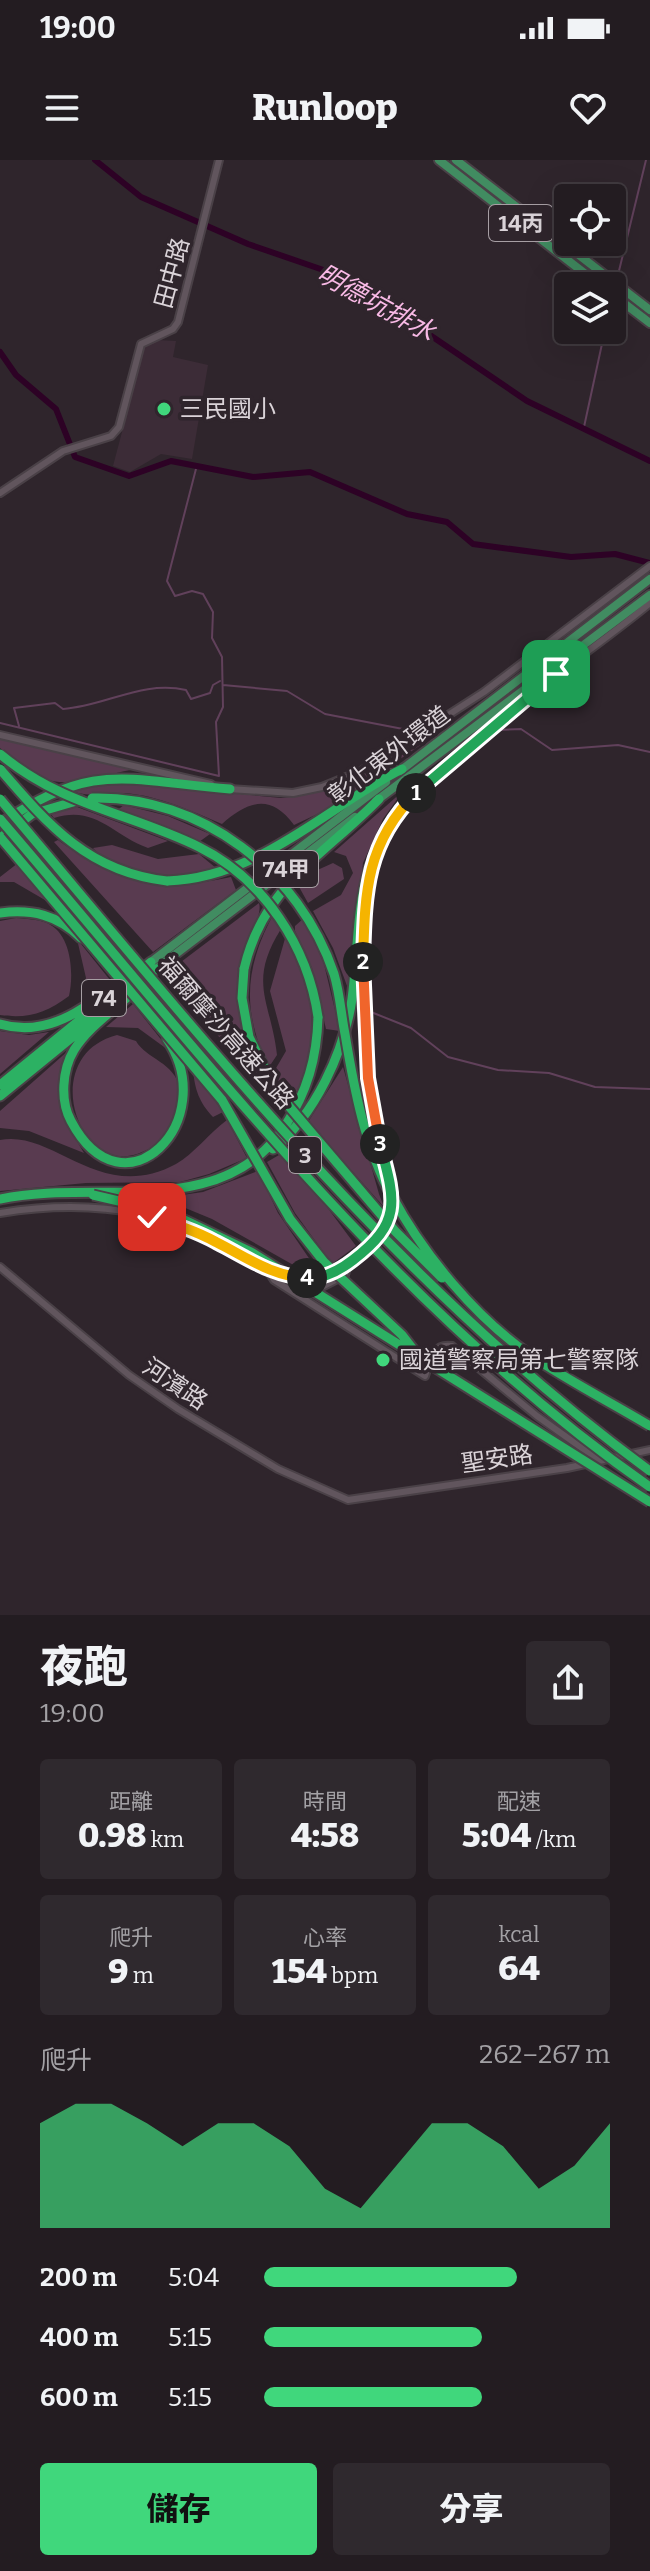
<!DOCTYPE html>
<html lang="zh-TW">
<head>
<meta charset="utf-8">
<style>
	:root { --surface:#231c21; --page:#2f292e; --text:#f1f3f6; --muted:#a3a1a5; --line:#403a3f; --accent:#40d77c }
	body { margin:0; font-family:Bitter,"Noto Sans TC",serif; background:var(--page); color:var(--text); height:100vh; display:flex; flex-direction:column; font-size:30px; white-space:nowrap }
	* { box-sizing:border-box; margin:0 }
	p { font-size:26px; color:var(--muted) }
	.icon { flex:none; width:44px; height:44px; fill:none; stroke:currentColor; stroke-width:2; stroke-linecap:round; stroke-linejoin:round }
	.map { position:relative; height:1455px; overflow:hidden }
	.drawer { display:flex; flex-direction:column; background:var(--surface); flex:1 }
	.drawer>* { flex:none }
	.tools { position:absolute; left:554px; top:24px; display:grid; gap:16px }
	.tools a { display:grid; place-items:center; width:72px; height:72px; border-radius:8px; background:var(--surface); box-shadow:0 8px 32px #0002,0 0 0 2px var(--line); font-size:40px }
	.pin { position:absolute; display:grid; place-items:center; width:68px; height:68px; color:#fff; margin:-34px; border-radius:16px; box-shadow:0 4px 12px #0006 }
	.km { position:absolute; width:40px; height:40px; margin:-20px; border-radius:50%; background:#222; color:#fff; font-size:22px; line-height:40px; text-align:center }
	.round { display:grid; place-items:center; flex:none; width:84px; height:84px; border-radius:8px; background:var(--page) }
	.headline { display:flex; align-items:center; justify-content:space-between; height:136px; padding:0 40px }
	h1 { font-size:44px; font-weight:800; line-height:60px }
	.metrics { display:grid; grid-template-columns:repeat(3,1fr); gap:12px; height:136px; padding:8px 40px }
	.metrics div { display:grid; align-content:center; border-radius:8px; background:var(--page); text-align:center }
	.metrics b { font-size:34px; font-weight:800 }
	.metrics small { font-size:22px; font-weight:400 }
	.metrics p { font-size:22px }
	.chart { height:224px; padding:16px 40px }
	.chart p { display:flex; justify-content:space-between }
	.chart svg { width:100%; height:144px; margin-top:8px; fill:var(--accent); opacity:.7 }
	.action { display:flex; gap:16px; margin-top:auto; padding:16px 40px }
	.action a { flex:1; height:92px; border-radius:8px; background:var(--accent); color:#111; font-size:32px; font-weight:800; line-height:92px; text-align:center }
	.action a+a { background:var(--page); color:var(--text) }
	ul { padding:0 40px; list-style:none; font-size:26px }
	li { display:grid; grid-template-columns:128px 96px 1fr; align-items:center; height:60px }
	li i { height:20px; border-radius:10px; background:var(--accent) }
	.status { display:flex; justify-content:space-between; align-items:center; height:56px; padding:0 40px; background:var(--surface); direction:ltr }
	.status svg { height:22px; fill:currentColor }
	header { display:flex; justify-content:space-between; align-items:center; height:104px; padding:0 40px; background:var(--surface); font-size:36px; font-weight:800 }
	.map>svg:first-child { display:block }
</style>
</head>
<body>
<div class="status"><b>19:00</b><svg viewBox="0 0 49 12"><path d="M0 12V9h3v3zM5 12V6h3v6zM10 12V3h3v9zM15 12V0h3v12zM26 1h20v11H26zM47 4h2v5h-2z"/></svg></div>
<header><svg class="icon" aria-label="menu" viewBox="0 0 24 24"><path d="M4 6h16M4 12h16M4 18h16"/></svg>Runloop<svg class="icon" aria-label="heart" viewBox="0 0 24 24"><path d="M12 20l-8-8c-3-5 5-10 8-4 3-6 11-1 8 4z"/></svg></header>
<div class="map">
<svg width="650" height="1455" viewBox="0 0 650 1455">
	<rect width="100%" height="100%" fill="#2f252c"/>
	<path fill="#3c2c37" d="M157,180L176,181L173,197L208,205L192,299L161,294L130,312L113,306L145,185Z"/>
	<path fill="#593b50" d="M0,579H6L135,609C70,622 53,638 0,588Z
		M422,584L326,650L294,665C271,634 249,640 222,664C191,651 160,636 125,633C108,632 83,639 69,629L105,621L281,638C334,634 376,609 422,584Z
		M403,631L383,659L363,703L350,834L333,788L313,751L341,735L353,713L346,696L334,692Z
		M124,645L168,656L210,674L199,682L116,651Z
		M77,647L168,681L148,688C112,675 96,645 54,658L50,653Z
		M58,680C120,725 156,733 231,717L236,730L153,792L54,682Z
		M112,685L158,699L199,694L216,708C176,718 124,722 93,688Z
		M18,703L57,747L14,722H0V717Z
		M333,703L342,708L344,719L308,743L298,725L313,712Z
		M259,743C263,755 247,781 243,795C233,836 242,879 261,915L257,921L165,814Z
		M273,755L281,769C247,823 271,841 277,895L269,907C242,853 244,809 273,755Z
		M16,758C26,759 38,759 47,763C72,774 74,814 69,836C46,853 28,859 0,855V761Z
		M304,758L324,804L340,871L326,869L312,808L295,771V766Z
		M286,775C321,836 317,880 294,944L272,915L286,891L270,831Z
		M77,779L110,820L90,832L84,828L86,818Z
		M133,844L171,892L138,868L106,867Z
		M0,871L29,875L49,872L0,914Z
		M117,875L136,881C146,899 175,902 180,929C183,945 173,961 166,975C160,985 153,987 142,992C79,1021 36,896 117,875Z
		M69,890C50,931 63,957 84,993L29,971L0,968V951Z
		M343,907L379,1034L384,1047L308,962Z
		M193,910L223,952L213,957C199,942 195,930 193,910Z
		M227,960L247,998L209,1014L180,1022L86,1023L0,1031V980C54,969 100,1045 176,1004C194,994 209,973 227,960Z
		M279,995L321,1039L356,1086L332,1104L295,1053L267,1002Z
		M258,1011L278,1053L315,1107L304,1111L212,1059L161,1038L203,1032Z"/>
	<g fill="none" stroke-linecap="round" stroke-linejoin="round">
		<path stroke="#61415b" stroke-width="2" d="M617,119L646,0
			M584,267L605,170
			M223,525L287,531L325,554L403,569
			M0,563L219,616L216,562L223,547L222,497L212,478L213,452L203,434L192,431L175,436L167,421L197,305
			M19,566L14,548L55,543L63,549C106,546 142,520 186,530L191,539L210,533L213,525L220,521
			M498,570L521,569L552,590L618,585L650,592
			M371,852L411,868L448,897L498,910L549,913L595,927L650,929"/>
		<path stroke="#2d0225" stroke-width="6" d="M95,0L141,37L248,84L332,113L379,147L409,156L424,171L527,241L650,301
			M0,192L16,215L56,249L75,297L129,316L171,301L253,317L310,312L407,354L447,362L473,384L571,397L615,394L650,403"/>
		<g stroke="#4a4147" stroke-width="10">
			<path id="minor" d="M0,333L63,291L111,276L119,267L141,184L173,169L178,162L219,0
				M0,575L211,624
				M229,629L293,633L322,627L361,611L484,532L650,406
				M369,707C393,619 578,504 650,443
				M367,734C360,809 361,882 373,956C377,980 388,1004 391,1028
				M0,1053C68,1042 138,1045 201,1074C227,1086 252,1104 279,1113
				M0,1107L129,1215L178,1249L278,1309L348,1340L567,1308L650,1290
				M267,1109L274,1120L425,1216C430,1201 432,1183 452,1186L537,1256L600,1301
				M293,1118C337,1119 392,1089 391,1039
				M312,1132L345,1115L348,1104"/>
		</g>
		<g stroke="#4a4147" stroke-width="12">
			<path id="major" d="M439,0L601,126
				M456,0L650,150
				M612,134L650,163
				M400,611L650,419
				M376,641L650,435
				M151,802L386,622
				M156,809L355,657"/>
		</g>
		<g stroke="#4a4147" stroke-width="13">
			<path id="highway" d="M0,664C94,599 128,621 230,629
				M0,678L32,654L80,640
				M167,721C259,718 325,648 402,609
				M0,753C32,749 58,755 81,778
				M244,809C263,726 323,696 379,639
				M135,830C116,849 89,866 74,890C62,910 60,941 71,961C124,1061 222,960 167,879
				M0,864C30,873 57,865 83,848
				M0,925L151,802
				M0,936L156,809
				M273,989C315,955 344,892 352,839C358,795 356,749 370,706
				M0,1039C94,1018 221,1063 285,966C307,932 317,898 318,857"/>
		</g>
		<use href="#minor" stroke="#61555d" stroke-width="6"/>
		<use href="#major" stroke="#418c61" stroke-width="8"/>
		<use href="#highway" stroke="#2cb163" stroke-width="9"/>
		<g stroke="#4a4147" stroke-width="13" stroke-linecap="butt">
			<path id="highway-bridge" d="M0,594C62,646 130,653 199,687C264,719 308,787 318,857
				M0,609C49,666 89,712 167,721
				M92,638C201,635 300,712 334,814C340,834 341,854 345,874C354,928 365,988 392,1036C423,1094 476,1158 530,1195C569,1221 610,1242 650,1266
				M0,639C202,877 396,1126 650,1311
				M0,659C202,894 393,1148 650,1327
				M0,677L222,940L290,1059L324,1102L402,1175L416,1193
				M244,809L242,838L249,877L276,931L395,1071L442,1118
				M93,1035L170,1053L251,1092L650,1342"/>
		</g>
		<use href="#highway-bridge" stroke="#2cb163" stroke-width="9"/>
	</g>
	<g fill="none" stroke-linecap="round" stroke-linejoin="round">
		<g stroke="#fff" stroke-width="16">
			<path id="split-1" d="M416,633L556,514"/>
		</g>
		<g stroke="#fff" stroke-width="16">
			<path id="split-2" d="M363,802C365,734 365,684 416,633"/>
		</g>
		<g stroke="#fff" stroke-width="16">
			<path id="split-3" d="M363,802L368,918L380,984"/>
		</g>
		<g stroke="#fff" stroke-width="16">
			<path id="split-4" d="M307,1118C325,1119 340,1110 353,1100C403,1062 395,1040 380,984"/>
		</g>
		<g stroke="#fff" stroke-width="16">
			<path id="split-5" d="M152,1057C174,1064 196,1071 216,1082C246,1097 273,1117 307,1118"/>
		</g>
		<use href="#split-1" stroke="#22a559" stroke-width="10"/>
		<use href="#split-2" stroke="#f5b400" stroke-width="10"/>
		<use href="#split-3" stroke="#f0652b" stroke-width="10"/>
		<use href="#split-4" stroke="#22a559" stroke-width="10"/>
		<use href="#split-5" stroke="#f5b400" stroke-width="10"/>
	</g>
	<g fill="#40d77c" stroke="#2f252c" stroke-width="3">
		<circle cx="164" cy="249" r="8"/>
		<circle cx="383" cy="1200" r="8"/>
	</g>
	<g text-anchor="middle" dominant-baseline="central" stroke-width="7" stroke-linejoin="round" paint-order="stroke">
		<g fill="#2f252c" stroke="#a79fa4" stroke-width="2">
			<rect x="489" y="45" width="64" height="36" rx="6"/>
			<rect x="254" y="691" width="64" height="36" rx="6"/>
			<rect x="82" y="820" width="44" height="36" rx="6"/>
			<rect x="289" y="977" width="32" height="36" rx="6"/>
		</g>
		<g font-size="22" font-weight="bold" fill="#dad3d8">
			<text x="521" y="63">14丙</text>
			<text x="286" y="709">74甲</text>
			<text x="104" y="838">74</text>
			<text x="305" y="995">3</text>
		</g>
		<g font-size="24" fill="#dad3d8" stroke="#2f252c">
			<text transform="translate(172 113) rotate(-75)">田中路</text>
			<text transform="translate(389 595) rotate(-37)">彰化東外環道</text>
			<text transform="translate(226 873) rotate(49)">福爾摩沙高速公路</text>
			<text transform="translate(175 1224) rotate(34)">河濱路</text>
			<text transform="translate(497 1299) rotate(-8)">聖安路</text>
		</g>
		<g font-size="24" fill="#dad3d8" stroke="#2f252c" text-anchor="start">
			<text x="180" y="249">三民國小</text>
			<text x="399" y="1200">國道警察局第七警察隊</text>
		</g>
		<g font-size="26" font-style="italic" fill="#f8b9e5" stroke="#2f252c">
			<text transform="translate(376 143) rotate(29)">明德坑排水</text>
		</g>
	</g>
</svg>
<div class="tools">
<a><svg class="icon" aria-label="locate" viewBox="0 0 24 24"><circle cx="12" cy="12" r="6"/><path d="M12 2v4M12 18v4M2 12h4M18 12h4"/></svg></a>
<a><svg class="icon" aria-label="layers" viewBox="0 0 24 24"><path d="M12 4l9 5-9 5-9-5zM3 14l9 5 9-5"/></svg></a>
</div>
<div class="pin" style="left:556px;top:514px;background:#1e9e55"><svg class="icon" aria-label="arrive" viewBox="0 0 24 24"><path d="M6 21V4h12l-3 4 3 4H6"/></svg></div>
<div class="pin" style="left:152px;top:1057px;background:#d93025"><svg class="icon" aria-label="check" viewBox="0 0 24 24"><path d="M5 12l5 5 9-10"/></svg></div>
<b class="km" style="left:416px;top:633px">1</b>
<b class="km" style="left:363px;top:802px">2</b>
<b class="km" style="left:380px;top:984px">3</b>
<b class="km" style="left:307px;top:1118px">4</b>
</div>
<section class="drawer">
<div class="headline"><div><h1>夜跑</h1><p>19:00</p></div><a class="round"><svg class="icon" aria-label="share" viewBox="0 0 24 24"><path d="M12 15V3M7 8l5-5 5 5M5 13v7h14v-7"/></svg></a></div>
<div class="metrics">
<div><p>距離</p><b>0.98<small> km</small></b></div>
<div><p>時間</p><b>4:58</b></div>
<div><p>配速</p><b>5:04<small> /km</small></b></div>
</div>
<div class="metrics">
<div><p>爬升</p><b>9<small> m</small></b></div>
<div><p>心率</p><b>154<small> bpm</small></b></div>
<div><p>kcal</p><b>64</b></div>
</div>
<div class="chart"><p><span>爬升</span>262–267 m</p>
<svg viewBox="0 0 160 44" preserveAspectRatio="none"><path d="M0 44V12L10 6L20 6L30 12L40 19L50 12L60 12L70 19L80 32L90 38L100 25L110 12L120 12L130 19L140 32L150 25L160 12V44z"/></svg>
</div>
<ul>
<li><b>200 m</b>5:04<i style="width:73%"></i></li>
<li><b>400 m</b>5:15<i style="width:63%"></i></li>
<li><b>600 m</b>5:15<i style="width:63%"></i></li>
</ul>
<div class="action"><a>儲存</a><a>分享</a></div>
</section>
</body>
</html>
